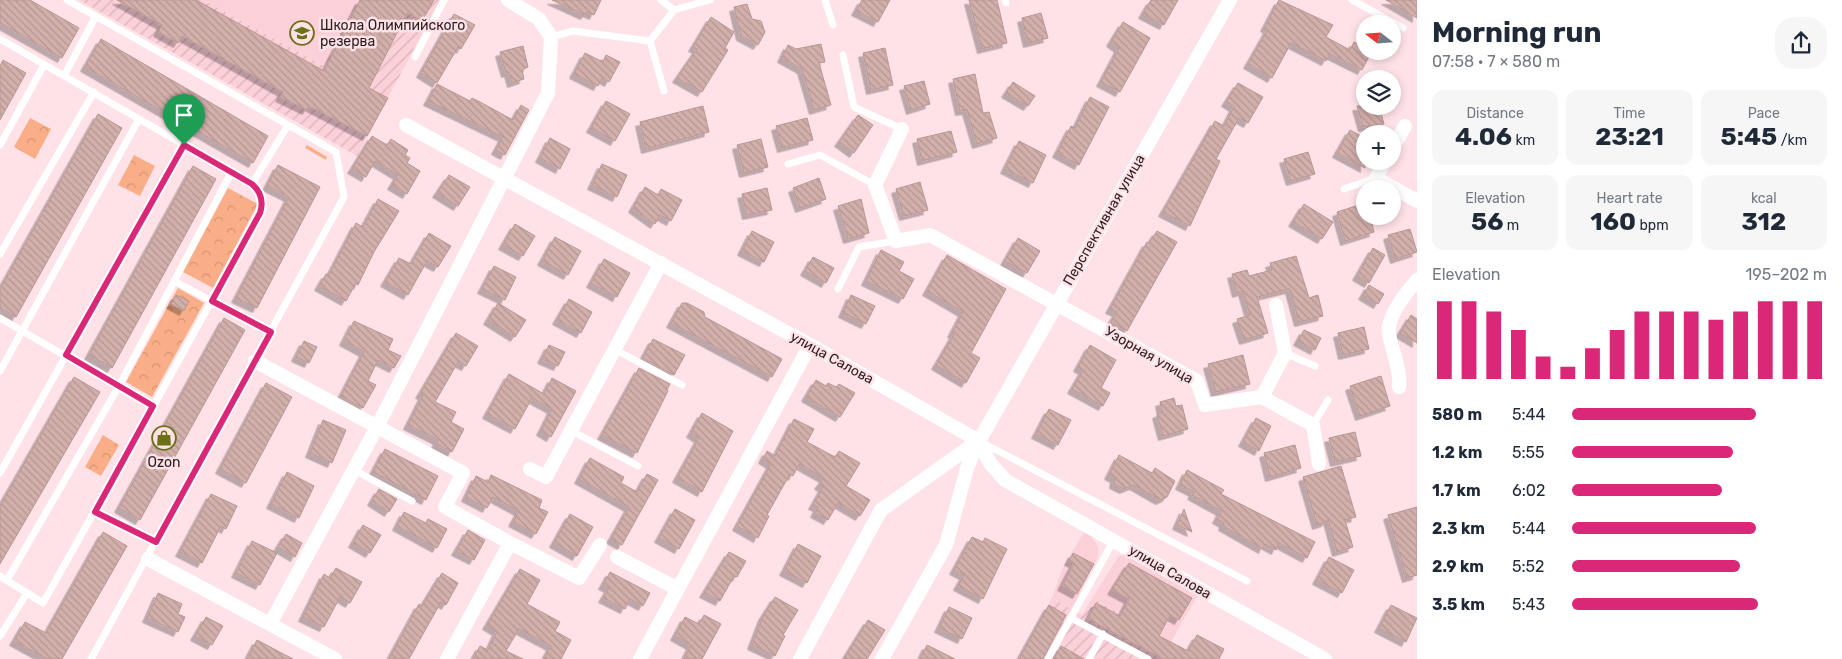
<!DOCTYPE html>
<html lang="en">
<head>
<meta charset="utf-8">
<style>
	:root { --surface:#fff; --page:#f6f6f7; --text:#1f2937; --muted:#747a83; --accent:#db2777 }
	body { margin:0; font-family:Rubik,sans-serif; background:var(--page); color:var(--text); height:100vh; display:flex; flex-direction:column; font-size:19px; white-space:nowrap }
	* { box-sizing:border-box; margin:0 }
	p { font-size:16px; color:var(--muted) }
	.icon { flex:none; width:28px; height:28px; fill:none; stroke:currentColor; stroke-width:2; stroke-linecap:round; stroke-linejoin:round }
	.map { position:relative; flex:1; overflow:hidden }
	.sheet { display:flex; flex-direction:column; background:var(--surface); width:425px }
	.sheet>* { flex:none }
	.needle { width:32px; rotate:287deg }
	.fabs { position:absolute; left:1356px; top:15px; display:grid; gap:10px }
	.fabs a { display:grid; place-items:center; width:45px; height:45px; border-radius:50%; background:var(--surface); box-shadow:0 2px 8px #0003; font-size:25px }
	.pin { position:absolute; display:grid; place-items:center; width:42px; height:42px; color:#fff; margin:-51px -21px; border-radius:50% 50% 50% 0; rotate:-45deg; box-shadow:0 0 5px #0007 }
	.pin .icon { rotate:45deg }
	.round { display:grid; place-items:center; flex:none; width:52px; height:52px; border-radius:20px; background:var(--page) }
	.headline { display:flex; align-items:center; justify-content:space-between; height:85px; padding:0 15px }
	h1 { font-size:28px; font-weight:700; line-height:38px }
	.metrics { display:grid; grid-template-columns:repeat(3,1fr); gap:8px; height:85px; padding:5px 15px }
	.metrics div { display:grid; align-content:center; border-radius:12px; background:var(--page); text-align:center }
	.metrics b { font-size:25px; font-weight:700 }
	.metrics small { font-size:14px; font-weight:400 }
	.metrics p { font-size:14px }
	.chart { height:140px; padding:10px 15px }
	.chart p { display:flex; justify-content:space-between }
	.chart svg { width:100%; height:90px; margin-top:5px; stroke:var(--accent); stroke-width:6 }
	ul { padding:0 15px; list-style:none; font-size:16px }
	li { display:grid; grid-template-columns:80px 60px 1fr; align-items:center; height:38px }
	li i { height:12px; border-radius:6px; background:var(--accent) }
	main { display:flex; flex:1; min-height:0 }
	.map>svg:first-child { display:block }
</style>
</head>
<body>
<main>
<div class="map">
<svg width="1417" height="659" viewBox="0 0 1417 659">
	<defs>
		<pattern id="industrial-furrows" width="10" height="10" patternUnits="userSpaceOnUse" patternTransform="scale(1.25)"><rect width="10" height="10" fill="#fcd0d9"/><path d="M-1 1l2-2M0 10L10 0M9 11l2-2" fill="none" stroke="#d8b2ba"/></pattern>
		<pattern id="grass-tufts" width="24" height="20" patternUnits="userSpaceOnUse" patternTransform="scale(1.25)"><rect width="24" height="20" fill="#f9ae87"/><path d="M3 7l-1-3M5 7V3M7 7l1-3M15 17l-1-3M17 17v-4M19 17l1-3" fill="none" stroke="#d69574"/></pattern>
		<pattern id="park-crowns" width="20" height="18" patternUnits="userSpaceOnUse" patternTransform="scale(1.25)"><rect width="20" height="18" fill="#f9ae87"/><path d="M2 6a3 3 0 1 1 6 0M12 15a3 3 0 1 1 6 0" fill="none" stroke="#d69574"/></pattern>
		<pattern id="building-back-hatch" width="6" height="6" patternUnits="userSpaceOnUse" patternTransform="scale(1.25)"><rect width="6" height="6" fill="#d2afab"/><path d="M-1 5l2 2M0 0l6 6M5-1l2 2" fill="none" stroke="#b49693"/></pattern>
		<filter id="shadow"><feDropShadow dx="-4.5" dy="4.5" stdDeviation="0" flood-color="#0004"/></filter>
	</defs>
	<rect width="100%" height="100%" fill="#ffe2e7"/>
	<path fill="#fcd0d9" d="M203,0H358L324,66Z
		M1084,532L1091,536L1098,547V557L1072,609L1052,598L1062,569Z
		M1128,554L1199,593L1171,642L1092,598L1119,556Z"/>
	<path fill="url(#industrial-furrows)" d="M79,0H203L324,66L358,0H440L357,156Z
		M1052,598L1082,615L1092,598L1203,659H1019Z"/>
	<path fill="url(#grass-tufts)" d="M307,145L327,157L326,160L305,148Z"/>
	<path fill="url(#park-crowns)" d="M30,118L51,129L35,159L14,147Z
		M134,155L155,166L140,196L118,185Z
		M228,188L258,204L213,288L183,272Z
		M178,288L204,303L152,397L126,382Z
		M103,435L119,445L101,476L85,467Z"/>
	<path fill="url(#building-back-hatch)" stroke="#b99793" filter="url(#shadow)" d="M0,0H30L79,28L62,58L0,23Z
		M117,0H196L324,71L360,0H434L422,21L407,13L369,88L388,98L367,136L309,106L307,110L280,97L283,92L182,36L178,43L158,32L162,25Z
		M552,0H601L594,15L587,12L585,15Z
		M862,0H890L878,22L856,11Z
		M969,0H997L1007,43L982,49Z
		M1151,0H1178L1164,25L1143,14Z
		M1279,0L1333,25L1326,37L1350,50L1354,42L1365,48V51H1372L1362,70L1330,54L1326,61L1291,43L1272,78L1248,64L1268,29L1265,27Z
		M1386,0H1417V18Z
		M747,4L752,19L761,21L765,32L758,45L741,36L734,7Z
		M1041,13L1048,38L1028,43L1022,18Z
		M454,14L475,25L461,49L458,47L437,83L421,73Z
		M711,17L734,32L725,48L728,50L702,92L677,78L697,49L693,47Z
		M1123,22L1150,38L1120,92L1101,82L1119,48L1111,42Z
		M101,39L268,136L253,163L85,67Z
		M821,44L825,62L819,63L831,105L814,110L802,69L782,58L788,45L796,49Z
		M523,46L528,67L522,70L524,79L512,83L509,72L506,73L500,52Z
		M885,48L893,85L871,90L863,53Z
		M585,53L603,62L606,55L620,62L609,82L602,78L598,86L574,74Z
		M3,60L26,73L0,120V66Z
		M975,74L983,113L989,112L997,138L977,144L967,110L960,111L953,79Z
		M924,81L930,104L911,110L904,86Z
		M1013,82L1035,96L1028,106L1006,93Z
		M1238,83L1263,97L1248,123L1239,118L1216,159L1220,161L1190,226L1163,212L1215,121L1224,126L1234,107L1226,102Z
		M437,84L470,101L472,98L480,102L513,120L521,105L529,110L505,155L496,150L503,137L428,101Z
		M1090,97L1109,107L1079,165L1057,153L1071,126L1075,128Z
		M606,101L630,114L615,141L591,128Z
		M703,106L709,132L646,149L640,122Z
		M1357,106H1379L1384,124L1363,127Z
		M98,114L122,128L16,317L0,308V289Z
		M858,115L873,125L854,153L839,142Z
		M807,118L813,140L782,148L776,126Z
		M1350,130L1365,138V168L1337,153Z
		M951,131L957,152L922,161L917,139Z
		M372,136L387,145L391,139L408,150L405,155L410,158L407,163L420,171L407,194L392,185L398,175L375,161L366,177L352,169Z
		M550,138L570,149L560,169L540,158Z
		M761,139L768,167L744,173L737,145Z
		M1019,141L1046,155L1033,183L1005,169Z
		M1308,152L1315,174L1291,181L1284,159Z
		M602,164L627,175L617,197L592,185Z
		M278,165L320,187L257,308L236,298L289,197L267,186Z
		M193,166L216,179L112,368L89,355Z
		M449,175L470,187L458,206L437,193Z
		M819,178L826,199L800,208L793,188Z
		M920,182L928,210L904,216L896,189Z
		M645,187L658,195L661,189L682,200L671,221L660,215L655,224L633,208Z
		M767,188L772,210L747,215L742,194Z
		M378,199L399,211L374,252L358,285L356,283L346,301L319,286L326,274L329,275L356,223L363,227Z
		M861,199L869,233L848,239L838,206Z
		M1365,203V216H1370L1374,232L1345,241L1337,212Z
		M1304,204L1333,222L1322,239L1293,222Z
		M515,224L535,236L523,256L503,245Z
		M1410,229L1417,252L1395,259L1388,235Z
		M752,231L774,242L764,262L742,251Z
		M1157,231L1177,242L1127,331L1111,322L1117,312L1110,309L1147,242L1149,243Z
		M429,233L451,246L438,267L427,261L408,295L385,282L399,258L411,264Z
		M555,237L581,251L568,275L542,261Z
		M1018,238L1040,251L1027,273L1005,261Z
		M1373,248L1385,255L1369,283L1357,276Z
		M881,250L904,262L899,271L914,279L903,299L866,281Z
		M947,255L1006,289L971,353L980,358L966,383L936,365L954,334L952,333L963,312L927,291Z
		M1296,256L1309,298L1318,295L1323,316L1299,322L1290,289L1257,297L1268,333L1244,340L1237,319L1250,315L1243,291L1237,293L1232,274L1247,270L1249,276L1272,270L1270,263Z
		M813,257L834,268L826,283L805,271Z
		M604,259L630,273L617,297L591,283Z
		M494,266L516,277L505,300L482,289Z
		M1369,285L1384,294L1378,304L1363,295Z
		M176,295L189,301L184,311L171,304Z
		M851,295L875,306L866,324L843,313Z
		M569,299L592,312L581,333L557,320Z
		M498,303L526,320L515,337L488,320Z
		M682,303H687L704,312L705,317L782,359L772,377L671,323Z
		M1411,315L1417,319V343L1400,333Z
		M224,318L245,330L140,520L119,508Z
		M354,321L393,339L388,350L401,356L394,368L378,360L368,381L376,385L363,408L341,396L364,352L344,341Z
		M1364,327L1369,349L1343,355L1338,333Z
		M1304,330L1321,338L1315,350L1298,341Z
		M456,333L478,346L466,366L458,362L435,402L456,412L451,422L464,429L452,452L436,444L438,440L408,425L423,395L420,394Z
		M653,339L685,355L674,375L643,358Z
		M304,341L317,347L309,363L296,357Z
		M549,345L565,352L558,366L542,359Z
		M1090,345L1116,360L1101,388L1110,393L1103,406L1072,389L1083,370L1078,367Z
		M1243,355L1250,384L1216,392L1208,364Z
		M639,368L670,384L667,390L668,391L637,453L602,435Z
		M509,374L544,394L552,378L576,391L551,437L541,431L552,409L532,398L515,429L487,414Z
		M1381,376L1390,406L1360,416L1350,386Z
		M74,377L100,392L0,564V506Z
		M816,380L826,386L828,383L836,387L839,384L855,393L840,417L806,397Z
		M266,383L292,397L246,483L220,469Z
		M1174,398L1176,406L1182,405L1188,429L1163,436L1157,414L1162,412L1160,402Z
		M1049,409L1071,420L1058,445L1036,434Z
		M702,413L733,431L702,492L677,478L699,438L691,433Z
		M1256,418L1271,426L1259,451L1243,442Z
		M794,419L814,429L807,442L835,457L839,451L860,463L846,486L870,500L860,516L838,503L828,520L815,513L818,507L813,505L823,487L819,485L824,478L799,464L793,476L790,474L767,515L769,516L758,538L737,526L771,464L763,459L767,451L775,456Z
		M323,420L346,430L332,463L310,453Z
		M1355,432L1361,456L1335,462L1329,438Z
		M1295,445L1301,468L1270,477L1264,453Z
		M385,449L438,476L426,500L373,472Z
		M1119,455L1152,473L1155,468L1175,481L1167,497L1160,500L1134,485L1124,489L1114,484L1115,478L1109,475Z
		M590,458L624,477L621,483L637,492L647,474L658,480L622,545L611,539L629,507L579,479Z
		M1341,466L1356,517L1345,520L1353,547L1337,552L1328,519L1326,522L1317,525L1303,477Z
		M1187,470L1224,490L1221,494L1315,542L1307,558L1279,543L1276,550L1265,544L1263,549L1223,526L1224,523L1217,519L1221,511L1192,495L1194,492L1180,485Z
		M287,472L314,486L299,518L271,504Z
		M491,475L542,500L539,508L548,512L536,534L513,522L519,511L493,497L487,508L466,497L476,476L488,482Z
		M379,489L397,499L389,512L372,501Z
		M211,494L237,506L226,529L221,526L202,563L180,552Z
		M1417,507V575L1407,578L1388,515Z
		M675,509L695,520L679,549L659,538Z
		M1184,509L1192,532L1177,525Z
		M404,512L426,523L428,519L447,529L437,548L397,526Z
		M570,514L593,527L577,556L554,543Z
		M363,525L381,535L370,553L353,543Z
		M468,530L485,540L474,560L456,551Z
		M103,532L127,546L62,659H47L14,641L25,622L46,633Z
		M286,534L302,543L295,557L278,547Z
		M972,537L983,542L985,538L1007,549L983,599L958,586L964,575L954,570Z
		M252,541L277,553L260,585L236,573Z
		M798,544L821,556L807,583L784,571Z
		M729,552L746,561L737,577L734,576L720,601L704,593Z
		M1073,553L1094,564L1077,594L1062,586L1074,563L1069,561Z
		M1329,557L1354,570L1342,593L1317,580Z
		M1129,563L1192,598L1179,620L1170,615L1159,636L1188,651L1197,635L1224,649L1219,659H1163L1088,619L1096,603L1120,616L1129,599L1112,590Z
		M336,568L362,582L350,603L340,597L324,627L303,617L324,574L330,578Z
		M520,569L540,580L527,604L560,622L555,631L571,640L561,659H544L551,646L519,629L506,651L523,659H473L480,646L488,650L497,631L487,625Z
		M610,572L650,593L643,606L630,599L625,609L603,598L609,588L603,585Z
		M442,573L458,583L446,605L441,602L409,659H389L419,604L422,606Z
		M158,593L182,604L178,614L185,617L178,632L147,618Z
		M775,597L798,610L783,635L785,636L775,656L752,645L763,616Z
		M1049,605L1066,615L1043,659H1019Z
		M1391,605L1417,618L1406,642L1379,628Z
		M949,607L972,618L962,639L939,628Z
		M704,615L721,624L702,659H684L691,645L675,636L685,617L699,624Z
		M206,617L223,626L212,645L195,636Z
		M868,620L885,630L867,659H844Z
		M257,640L293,659H247Z
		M927,645L955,659H920Z
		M1061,646L1084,659H1054Z"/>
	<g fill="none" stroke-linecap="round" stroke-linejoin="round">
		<path stroke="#fff" stroke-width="7" d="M67,0L336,152L344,197L91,659
			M661,0L674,10
			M825,0L833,25
			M1005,0L1006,3
			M1352,0L1403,28
			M551,37L573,31L650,41
			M0,39L252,184C261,192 264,201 260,213L153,407L0,318
			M650,41L674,10L710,0
			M650,41L664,91
			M843,55L854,107L902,129
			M415,57L444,0
			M64,76L96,16
			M0,145L44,65
			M788,164L820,155L875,185
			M252,184L288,125
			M1344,189L1376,178
			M0,254L94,92
			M174,281L271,332
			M838,289L859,247L896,241
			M614,349L682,385
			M1285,353L1315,366
			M0,371L139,119
			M1313,425L1328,400
			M570,430L638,466
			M981,442L1247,581
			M354,470L412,501
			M0,473L184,145
			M95,511L156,542
			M0,576L43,603L153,407
			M7,580L119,386L231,173
			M1071,618L1148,659
			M0,636L27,593
			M1048,659L1114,540
			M1089,659L1103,634"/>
		<path stroke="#fff" stroke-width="14" d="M406,125L810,345L979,441L990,463L1005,480L1325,659
			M902,129L875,185L896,241L930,235L1197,381L1205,405L1262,397
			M1392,149L1405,126
			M1385,161L1376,178L1417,201
			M255,361L463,473L445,507L510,543
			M1399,387C1402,367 1386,338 1389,326C1393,309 1406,293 1417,280
			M1262,397L1285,353L1276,305
			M1262,397L1313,425L1319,464
			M530,469L546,477L661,263
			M617,557L678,589
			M148,559L335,659
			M270,624L377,427L548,93L551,37L539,19L508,0
			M447,659L510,543L579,578L600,545
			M640,659L810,345
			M800,659L881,510L978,441
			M882,659L946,545L968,465L979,441L1230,0"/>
	</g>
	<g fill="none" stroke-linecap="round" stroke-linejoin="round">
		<g stroke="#fff" stroke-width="10">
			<path id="route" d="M184,145L252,184C261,192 264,201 260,213L212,301L271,332L156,542L95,512L153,406L66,355Z"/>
		</g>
		<use href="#route" stroke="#db2777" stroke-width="6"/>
	</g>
	<defs>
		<g id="school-ring" transform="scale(1.25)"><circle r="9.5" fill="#ffe2e7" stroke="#6b7117" stroke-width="1.5"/><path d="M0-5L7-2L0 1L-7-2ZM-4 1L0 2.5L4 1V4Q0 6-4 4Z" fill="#6b7117"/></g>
		<g id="shop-ring" transform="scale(1.25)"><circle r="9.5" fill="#ffe2e7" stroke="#6b7117" stroke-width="1.5"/><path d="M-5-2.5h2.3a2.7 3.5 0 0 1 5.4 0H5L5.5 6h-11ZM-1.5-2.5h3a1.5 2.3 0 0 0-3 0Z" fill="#6b7117"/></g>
	</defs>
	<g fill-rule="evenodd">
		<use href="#school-ring" x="302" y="33"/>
		<use href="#shop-ring" x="164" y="438"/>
	</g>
	<g text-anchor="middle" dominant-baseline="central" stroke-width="5" stroke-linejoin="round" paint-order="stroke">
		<g font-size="14" fill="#2a1d20" stroke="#ffe2e7" text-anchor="start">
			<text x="320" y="25">Школа Олимпийского<tspan x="320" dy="16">резерва</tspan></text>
			<text x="164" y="462" text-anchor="middle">Ozon</text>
		</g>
		<g font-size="14" fill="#2a1d20" stroke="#ffe2e7">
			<text transform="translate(1104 220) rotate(-60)">Перспективная улица</text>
			<text transform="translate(1149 355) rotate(30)">Узорная улица</text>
			<text transform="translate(832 358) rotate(29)">улица Салова</text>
			<text transform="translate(1170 572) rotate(30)">улица Салова</text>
		</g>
	</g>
</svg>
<div class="fabs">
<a><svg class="needle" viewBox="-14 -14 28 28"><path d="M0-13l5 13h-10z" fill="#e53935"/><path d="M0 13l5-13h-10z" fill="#747a83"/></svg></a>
<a><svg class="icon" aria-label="layers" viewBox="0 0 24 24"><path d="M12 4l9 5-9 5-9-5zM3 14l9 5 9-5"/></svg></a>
<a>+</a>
<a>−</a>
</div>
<div class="pin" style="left:184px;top:145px;background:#1e9e55"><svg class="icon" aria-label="arrive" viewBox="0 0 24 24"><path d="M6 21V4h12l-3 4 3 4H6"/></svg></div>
</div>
<section class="sheet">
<div class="headline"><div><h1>Morning run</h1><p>07:58 · 7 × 580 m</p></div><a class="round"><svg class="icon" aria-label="share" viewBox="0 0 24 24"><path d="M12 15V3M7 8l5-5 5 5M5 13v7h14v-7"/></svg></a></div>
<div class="metrics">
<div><p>Distance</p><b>4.06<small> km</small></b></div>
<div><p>Time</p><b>23:21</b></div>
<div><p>Pace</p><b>5:45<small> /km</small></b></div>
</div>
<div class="metrics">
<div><p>Elevation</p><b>56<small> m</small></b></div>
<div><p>Heart rate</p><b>160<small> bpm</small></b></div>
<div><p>kcal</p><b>312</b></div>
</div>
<div class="chart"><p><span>Elevation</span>195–202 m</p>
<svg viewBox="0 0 160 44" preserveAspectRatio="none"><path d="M5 44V6M15 44V6M25 44V11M35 44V20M45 44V33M55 44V38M65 44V29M75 44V20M85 44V11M95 44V11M105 44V11M115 44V15M125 44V11M135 44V6M145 44V6M155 44V6"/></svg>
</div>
<ul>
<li><b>580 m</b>5:44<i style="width:72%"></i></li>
<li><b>1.2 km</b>5:55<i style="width:63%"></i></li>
<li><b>1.7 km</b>6:02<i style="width:59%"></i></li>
<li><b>2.3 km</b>5:44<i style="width:72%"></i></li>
<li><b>2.9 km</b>5:52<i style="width:66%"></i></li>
<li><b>3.5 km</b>5:43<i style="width:73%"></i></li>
</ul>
</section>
</main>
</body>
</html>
